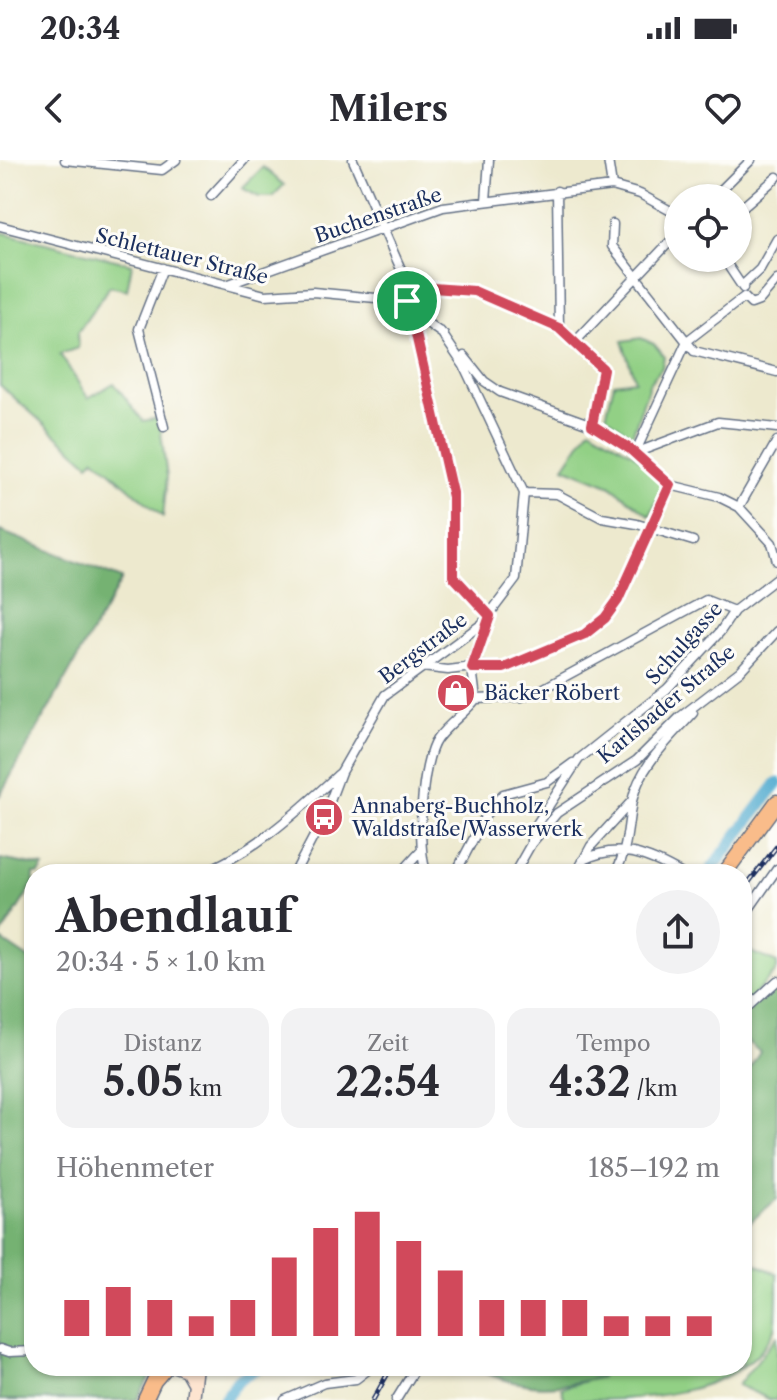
<!DOCTYPE html>
<html lang="de">
<head>
<meta charset="utf-8">
<style>
	:root { --surface:#fff; --page:#f2f2f3; --text:#2b2b33; --muted:#7c7c81; --accent:#d1495b }
	body { margin:0; font-family:"Libre Caslon Text",serif; background:var(--page); color:var(--text); height:100vh; display:flex; flex-direction:column; font-size:30px; white-space:nowrap }
	* { box-sizing:border-box; margin:0 }
	p { font-size:26px; color:var(--muted) }
	.icon { flex:none; width:44px; height:44px; fill:none; stroke:currentColor; stroke-width:2; stroke-linecap:round; stroke-linejoin:round }
	.map { position:relative; flex:1; overflow:hidden }
	.panel { position:absolute; left:24px; top:704px; width:728px; height:512px; display:flex; flex-direction:column; background:var(--surface); border-radius:32px; box-shadow:0 2px 6px #0004 }
	.panel>* { flex:none }
	.fabs { position:absolute; left:664px; top:24px; display:grid; gap:16px }
	.fabs a { display:grid; place-items:center; width:88px; height:88px; border-radius:50%; background:var(--surface); box-shadow:0 2px 6px #0004; font-size:40px }
	.pin { position:absolute; display:grid; place-items:center; width:68px; height:68px; color:#fff; margin:-34px; border:4px solid #fff; border-radius:50%; box-shadow:0 2px 8px #0007 }
	.round { display:grid; place-items:center; flex:none; width:84px; height:84px; border-radius:42px; background:var(--page) }
	.head { display:flex; align-items:center; justify-content:space-between; height:136px; padding:0 32px }
	h1 { font-size:44px; font-weight:800; line-height:60px }
	.figures { display:grid; grid-template-columns:repeat(3,1fr); gap:12px; height:136px; padding:8px 32px }
	.figures div { display:grid; align-content:center; border-radius:20px; background:var(--page); text-align:center }
	.figures b { font-size:40px; font-weight:800 }
	.figures small { font-size:22px; font-weight:400 }
	.figures p { font-size:22px }
	.chart { height:224px; padding:16px 32px }
	.chart p { display:flex; justify-content:space-between }
	.chart svg { width:100%; height:144px; margin-top:8px; stroke:var(--accent); stroke-width:6 }
	.status { display:flex; justify-content:space-between; align-items:center; height:56px; padding:0 40px; background:var(--surface); direction:ltr }
	.status svg { height:22px; fill:currentColor }
	header { display:flex; justify-content:space-between; align-items:center; height:104px; padding:0 32px; background:var(--surface); font-size:36px; font-weight:800 }
	.map>svg:first-child { display:block }
</style>
</head>
<body>
<div class="status"><b>20:34</b><svg viewBox="0 0 49 12"><path d="M0 12V9h3v3zM5 12V6h3v6zM10 12V3h3v9zM15 12V0h3v12zM26 1h20v11H26zM47 4h2v5h-2z"/></svg></div>
<header><svg class="icon" aria-label="back" viewBox="0 0 24 24"><path d="M15 5l-7 7 7 7"/></svg>Milers<svg class="icon" aria-label="heart" viewBox="0 0 24 24"><path d="M12 20l-8-8c-3-5 5-10 8-4 3-6 11-1 8 4z"/></svg></header>
<div class="map">
<svg width="777" height="1240" viewBox="0 0 777 1240">
	<rect width="100%" height="100%" fill="#fdfcf7"/>
	<filter id="ink" filterUnits="userSpaceOnUse"><feTurbulence type="fractalNoise" baseFrequency=".0125" numOctaves="2"/><feDisplacementMap in="SourceGraphic" scale="16" xChannelSelector="R" yChannelSelector="G"/><feConvolveMatrix kernelMatrix="1 2 1 2 8 2 1 2 1" color-interpolation-filters="sRGB"/></filter>
	<filter id="wash" filterUnits="userSpaceOnUse"><feTurbulence type="fractalNoise" baseFrequency=".006" numOctaves="4" result="noise"/><feDisplacementMap in="SourceGraphic" scale="32" xChannelSelector="R" yChannelSelector="G"/><feGaussianBlur stdDeviation="1.8" result="paint"/><feColorMatrix in="noise" values="0 0 0 0 0 0 0 0 0 0 0 0 0 0 0 0 0 1.4 0 .05"/><feComposite in="paint" operator="in"/></filter>
	<g filter="url(#wash)">
		<rect width="100%" height="100%" fill="#ede9ce"/>
		<path fill="#92d085" stroke="#568072" stroke-width="2" d="M263,7L284,25L272,37H259L242,28Z
			M0,72L132,104L127,130L110,126L78,172V188L60,194L88,238L114,223L143,261L159,258L167,317L163,357L95,298L89,304L0,225Z
			M641,178L654,184L664,196L662,208L650,222L632,276L606,256L614,223L635,220L622,181Z
			M590,268L634,294L665,323L650,356L611,326L564,307Z
			M746,790L777,803V810L742,848V793Z
			M742,1097L777,1114C777,1129 777,1155 775,1169C741,1240 632,1240 565,1240L561,1228L600,1217L603,1206H742Z
			M777,1176V1240H771L738,1225Z"/>
		<path fill="#75b272" stroke="#487068" stroke-width="2" d="M0,371L122,419L0,635Z
			M0,699L44,707L39,714H34V723L0,777Z
			M0,779L34,802V1206H156L137,1240H0Z
			M777,823V1039L742,1069V920L760,892L742,878V856Z
			M488,1206H603L601,1217C555,1229 527,1230 483,1212Z"/>
		<g fill="none" stroke-linecap="round" stroke-linejoin="round">
			<path stroke="#52acd0" stroke-width="12" d="M708,714L777,623
				M224,1240L238,1220L260,1206"/>
		</g>
	</g>
	<g filter="url(#ink)">
		<g fill="none" stroke-linecap="round" stroke-linejoin="round">
			<g stroke="#647085" stroke-width="11">
				<path id="street" d="M65,0L162,10L176,0
					M353,0L403,114L453,337V416L490,456
					M608,0L612,26
					M557,31L559,168
					M211,36L244,0
					M713,38L751,0
					M486,41L489,0
					M738,51L777,17
					M613,64L612,86L694,191L777,212
					M0,66L265,135L313,132L407,141
					M723,98L743,128
					M163,108L139,169L164,267
					M229,124L443,47L612,26L640,34L678,55
					M743,125L760,109L777,79
					M405,126L474,131L559,168L603,209L592,265
					M744,137L751,144L759,141L777,120
					M409,150L444,175
					M575,182L678,73
					M464,196L484,221L500,232L592,265L630,289L670,325L719,337L739,347L772,383L777,401
					M635,293L687,181L744,137
					M635,293L718,262L777,268
					M524,333L557,334L602,358L637,364L693,381
					M739,347L777,281
					M422,507L448,510L481,506L504,508L585,474L605,458L618,440L670,325
					M476,539L522,537L544,528L706,440L734,451
					M531,684V673L579,599L667,529L720,472L734,451L777,418
					M583,700C619,682 649,695 682,714
					M198,714C253,694 298,651 341,612
					M294,714L324,657L341,612L385,535L482,464L516,419L524,333L464,206L441,172
					M400,714L422,690
					M427,714C416,690 421,601 437,579C448,564 464,554 476,539L472,508L489,457
					M455,714L487,653L503,634L547,622L573,603
					M514,714L531,684L557,653L637,600L680,557L740,511L777,471
					M576,714L591,686L631,642
					M615,714C628,689 627,668 632,641C640,605 670,579 693,553
					M742,759L777,709
					M742,853L777,821
					M0,1189L9,1192L34,1191
					M285,1240L324,1223L356,1219L373,1206
					M396,1240L417,1206"/>
			</g>
			<g stroke="#647085" stroke-width="15">
				<path id="secondary" d="M175,1206L186,1210L194,1224
					M192,1240L196,1206"/>
			</g>
			<g stroke="#647085" stroke-width="17">
				<path id="primary" d="M724,714L777,642
					M145,1240L154,1221L167,1206"/>
			</g>
			<use href="#street" stroke="#fff" stroke-width="8"/>
			<use href="#secondary" stroke="#fde4d0" stroke-width="12"/>
			<use href="#primary" stroke="#f9bc8a" stroke-width="14"/>
			<g stroke="#1b2f5e" stroke-width="5">
				<path id="rail" d="M742,731L777,686
					M373,1240L392,1206"/>
			</g>
			<use href="#rail" stroke="#fdfcf7" stroke-width="2" stroke-dasharray="6" stroke-linecap="butt"/>
		</g>
	</g>
	<g fill="none" stroke-linecap="round" stroke-linejoin="round" filter="url(#ink)">
		<g stroke="#fff" stroke-width="16">
			<path id="route" d="M405,126L474,131L559,168L603,209L592,265L630,289L670,325L618,440L605,458L585,474L504,508H472L490,456L453,416V337Z"/>
		</g>
		<use href="#route" stroke="#d1495b" stroke-width="10"/>
	</g>
	<defs>
		<g id="shop-disc" transform="scale(2)"><circle r="9.5" fill="#d1495b" stroke="#fdfcf7"/><path d="M-5-2.5h2.3a2.7 3.5 0 0 1 5.4 0H5L5.5 6h-11ZM-1.5-2.5h3a1.5 2.3 0 0 0-3 0Z" fill="#fff"/></g>
		<g id="bus-disc" transform="scale(2)"><circle r="9.5" fill="#d1495b" stroke="#fdfcf7"/><path d="M-5-6H5V4H4V6H2V4H-2V6H-4V4H-5ZM-3.5-4V0h7V-4ZM-3.5 1.2v1.5H-2V1.2ZM2 1.2v1.5H3.5V1.2Z" fill="#fff"/></g>
	</defs>
	<g fill-rule="evenodd">
		<use href="#shop-disc" x="456" y="533"/>
		<use href="#bus-disc" x="324" y="657"/>
	</g>
	<g text-anchor="middle" dominant-baseline="central" stroke-width="6" stroke-linejoin="round" paint-order="stroke">
		<g font-size="20" fill="#1b2f5e" stroke="#fdfcf7">
			<text transform="translate(378 55) rotate(-19)">Buchenstraße</text>
			<text transform="translate(182 96) rotate(14)">Schlettauer Straße</text>
			<text transform="translate(684 483) rotate(-48)">Schulgasse</text>
			<text transform="translate(423 488) rotate(-37)">Bergstraße</text>
			<text transform="translate(666 544) rotate(-40)">Karlsbader Straße</text>
		</g>
		<g font-size="20" fill="#1b2f5e" stroke="#fdfcf7" text-anchor="start">
			<text x="484" y="533">Bäcker Röbert</text>
			<text x="352" y="646">Annaberg-Buchholz,<tspan x="352" dy="23">Waldstraße/Wasserwerk</tspan></text>
		</g>
	</g>
</svg>
<div class="fabs">
<a><svg class="icon" aria-label="locate" viewBox="0 0 24 24"><circle cx="12" cy="12" r="6"/><path d="M12 2v4M12 18v4M2 12h4M18 12h4"/></svg></a>
</div>
<div class="pin" style="left:407px;top:141px;background:#1e9e55"><svg class="icon" aria-label="arrive" viewBox="0 0 24 24"><path d="M6 21V4h12l-3 4 3 4H6"/></svg></div>
<section class="panel">
<div class="head"><div><h1>Abendlauf</h1><p>20:34 · 5 × 1.0 km</p></div><a class="round"><svg class="icon" aria-label="share" viewBox="0 0 24 24"><path d="M12 15V3M7 8l5-5 5 5M5 13v7h14v-7"/></svg></a></div>
<div class="figures">
<div><p>Distanz</p><b>5.05<small> km</small></b></div>
<div><p>Zeit</p><b>22:54</b></div>
<div><p>Tempo</p><b>4:32<small> /km</small></b></div>
</div>
<div class="chart"><p><span>Höhenmeter</span>185–192 m</p>
<svg viewBox="0 0 160 44" preserveAspectRatio="none"><path d="M5 44V33M15 44V29M25 44V33M35 44V38M45 44V33M55 44V20M65 44V11M75 44V6M85 44V15M95 44V24M105 44V33M115 44V33M125 44V33M135 44V38M145 44V38M155 44V38"/></svg>
</div>
</section>
</div>
</body>
</html>
